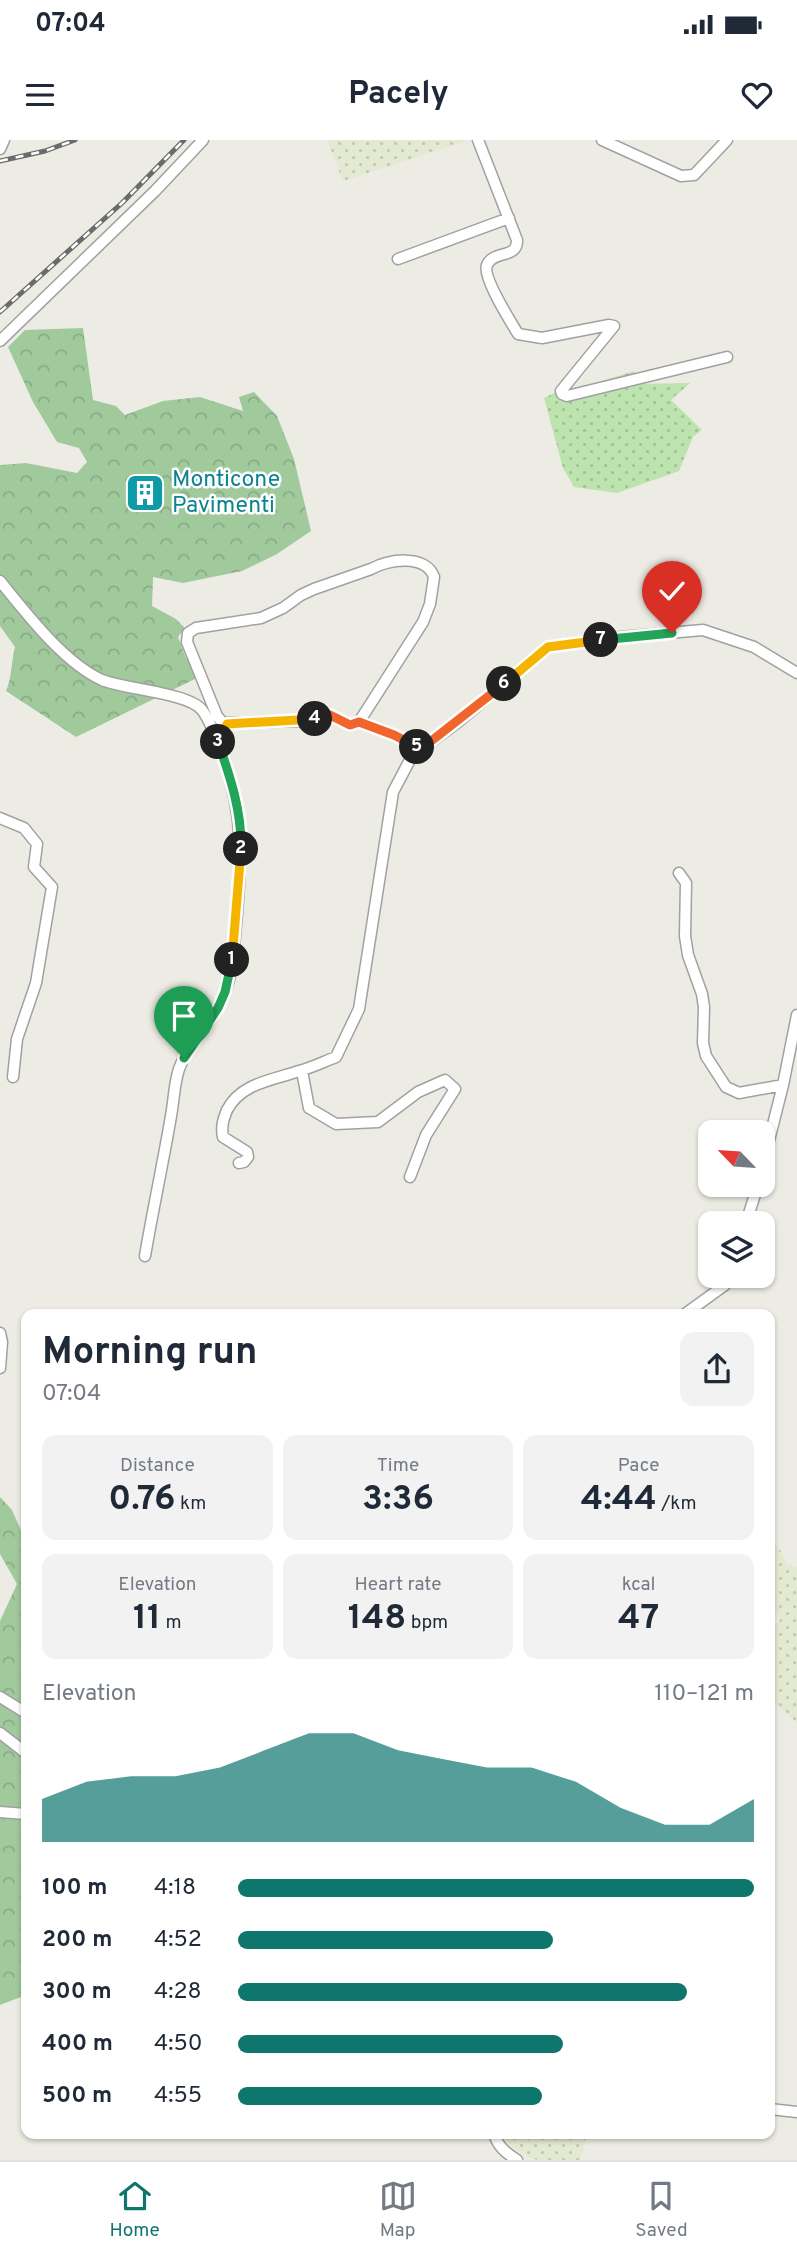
<!DOCTYPE html>
<html lang="en">
<head>
<meta charset="utf-8">
<style>
	:root { --surface:#fff; --page:#f2f2f3; --text:#1f2937; --muted:#747a83; --line:#e0e1e3; --accent:#0f766e }
	body { margin:0; font-family:Overpass,sans-serif; background:var(--page); color:var(--text); height:100vh; display:flex; flex-direction:column; font-size:26px; white-space:nowrap }
	* { box-sizing:border-box; margin:0 }
	p { font-size:23px; color:var(--muted) }
	.icon { flex:none; width:38px; height:38px; fill:none; stroke:currentColor; stroke-width:2; stroke-linecap:round; stroke-linejoin:round }
	.map { position:relative; flex:1; overflow:hidden }
	.details { position:absolute; left:21px; top:1169px; width:754px; height:830px; display:flex; flex-direction:column; background:var(--surface); border-radius:14px; box-shadow:0 2px 5px #0004 }
	.details>* { flex:none }
	.needle { width:46px; rotate:295deg }
	.tools { position:absolute; left:698px; top:980px; display:grid; gap:14px }
	.tools a { display:grid; place-items:center; width:77px; height:77px; border-radius:14px; background:var(--surface); box-shadow:0 2px 5px #0004; font-size:35px }
	.pin { position:absolute; display:grid; place-items:center; width:60px; height:60px; color:#fff; margin:-72px -30px; border-radius:50% 50% 50% 0; rotate:-45deg; box-shadow:0 0 7px #0007 }
	.pin .icon { rotate:45deg }
	.km { position:absolute; width:35px; height:35px; margin:-18px; border-radius:50%; background:#222; color:#fff; font-size:19px; line-height:35px; text-align:center }
	.round { display:grid; place-items:center; flex:none; width:74px; height:74px; border-radius:14px; background:var(--page) }
	.overview { display:flex; align-items:center; justify-content:space-between; height:119px; padding:0 21px }
	h1 { font-size:38px; font-weight:700; line-height:52px }
	.figures { display:grid; grid-template-columns:repeat(3,1fr); gap:10px; height:119px; padding:7px 21px }
	.figures div { display:grid; align-content:center; border-radius:14px; background:var(--page); text-align:center }
	.figures b { font-size:35px; font-weight:700 }
	.figures small { font-size:19px; font-weight:400 }
	.figures p { font-size:19px }
	.chart { height:196px; padding:14px 21px }
	.chart p { display:flex; justify-content:space-between }
	.chart svg { width:100%; height:126px; margin-top:7px; fill:var(--accent); opacity:.7 }
	ul { padding:0 21px; list-style:none; font-size:23px }
	li { display:grid; grid-template-columns:112px 84px 1fr; align-items:center; height:52px }
	li i { height:18px; border-radius:9px; background:var(--accent) }
	.status { display:flex; justify-content:space-between; align-items:center; height:49px; padding:0 35px; background:var(--surface); direction:ltr }
	.status svg { height:19px; fill:currentColor }
	header { display:flex; justify-content:space-between; align-items:center; height:91px; padding:0 21px; background:var(--surface); font-size:32px; font-weight:700 }
	.tab-bar { display:flex; justify-content:space-around; align-items:center; height:98px; border-top:2px solid var(--line); background:var(--surface); font-size:19px; color:var(--muted) }
	.tab-bar a { display:grid; justify-items:center; gap:4px }
	.tab-bar .on { color:var(--accent) }
	.map>svg:first-child { display:block }
</style>
</head>
<body>
<div class="status"><b>07:04</b><svg viewBox="0 0 49 12"><path d="M0 12V9h3v3zM5 12V6h3v6zM10 12V3h3v9zM15 12V0h3v12zM26 1h20v11H26zM47 4h2v5h-2z"/></svg></div>
<header><svg class="icon" aria-label="menu" viewBox="0 0 24 24"><path d="M4 6h16M4 12h16M4 18h16"/></svg>Pacely<svg class="icon" aria-label="heart" viewBox="0 0 24 24"><path d="M12 20l-8-8c-3-5 5-10 8-4 3-6 11-1 8 4z"/></svg></header>
<div class="map">
<svg width="797" height="2020" viewBox="0 0 797 2020">
	<defs>
		<pattern id="farmland-dots" width="8" height="8" patternUnits="userSpaceOnUse" patternTransform="scale(1.75)"><rect width="8" height="8" fill="#e3ead1"/><path d="M2 2h.1M6 6h.1" fill="none" stroke="#c2c8b3" stroke-width="1.8" stroke-linecap="round"/></pattern>
		<pattern id="grass-dots" width="8" height="8" patternUnits="userSpaceOnUse" patternTransform="scale(1.75)"><rect width="8" height="8" fill="#bde3ae"/><path d="M2 2h.1M6 6h.1" fill="none" stroke="#a2c295" stroke-width="1.8" stroke-linecap="round"/></pattern>
		<pattern id="forest-crowns" width="20" height="18" patternUnits="userSpaceOnUse" patternTransform="scale(1.75)"><rect width="20" height="18" fill="#a0c99c"/><path d="M2 6a3 3 0 1 1 6 0M12 15a3 3 0 1 1 6 0" fill="none" stroke="#89ac86"/></pattern>
	</defs>
	<rect width="100%" height="100%" fill="#edece4"/>
	<path fill="url(#farmland-dots)" d="M327,0H470L343,41Z
		M770,1400L781,1411L787,1424L797,1427V1583L770,1560V1487L780,1481L778,1473L770,1470Z
		M503,1993H588L580,2020H537L522,2014L509,2004Z"/>
	<path fill="url(#grass-dots)" d="M634,231L637,244L690,243L671,260L702,290L693,297L679,331L617,353L574,347L563,328L544,258L556,252L565,253Z"/>
	<path fill="url(#forest-crowns)" d="M83,188L93,260L116,266L125,275L163,261L200,257L243,271L239,257L254,252L277,276L294,319L311,391L277,414L242,431L183,443L153,437L152,466L176,479L185,488L178,497L186,518L194,526L199,537L76,597L6,551C12,537 11,523 15,507L0,486V325L26,323L77,333L87,322L79,308L57,302L33,262L8,207L25,190Z
		M0,1357L12,1370L26,1402V1855L0,1865V1481L17,1444L0,1414Z"/>
	<g fill="none" stroke-linecap="round" stroke-linejoin="round">
		<g stroke="#a1a1a1" stroke-width="13">
			<path id="minor" d="M478,0L517,100C518,119 493,110 487,125C482,137 511,182 518,194L542,198L609,185L614,186L561,251L562,254L567,256L727,217
				M602,0L681,36L694,35L727,0
				M0,9L4,0
				M398,119L509,78
				M0,201L155,51L203,0
				M0,441C26,473 64,523 102,540C124,549 189,553 202,570C211,582 217,599 222,613C244,676 242,719 236,785C234,807 233,832 225,852C215,881 189,901 179,929C174,944 174,960 171,976C163,1023 153,1069 145,1116
				M359,582L350,585L330,575L304,581L223,583L217,576L187,502L188,493L196,488L261,478L283,468L301,455L314,449L371,429C388,419 426,414 434,437L430,464L423,482L359,582L394,595L421,609
				M0,678L24,688L37,704L34,727L52,747L36,843L17,899L13,937
				M679,733L686,743L685,796L688,815L702,854L704,867L703,903L706,916L726,947L739,953L783,945
				M302,931L309,968L336,984L378,982L418,952L445,940L455,949L426,995L410,1037
				M239,1023L244,1022L248,1017L247,1012L223,997C221,987 223,980 227,970C241,943 273,940 299,931C311,928 323,922 336,917L359,869L393,652L412,616L458,582L548,507L621,497L703,490L754,507L797,533
				M763,1024L783,945L797,875
				M746,1083L758,1045
				M685,1174L725,1145L728,1136
				M0,1193L2,1202L0,1228
				M0,1557L26,1573
				M0,1593L26,1613
				M0,1672L26,1674
				M770,1969L797,1972
				M494,1993C497,2006 506,2013 517,2020"/>
		</g>
		<use href="#minor" stroke="#fff" stroke-width="10"/>
		<g stroke="#6b6b6b" stroke-width="5">
			<path id="rail" d="M0,21L45,11L75,0
				M0,172L122,63L184,0"/>
		</g>
		<use href="#rail" stroke="#fff" stroke-width="2.5" stroke-dasharray="8" stroke-linecap="butt"/>
	</g>
	<g fill="none" stroke-linecap="round" stroke-linejoin="round">
		<g stroke="#fff" stroke-width="14">
			<path id="split-1" d="M184,918L218,868L225,852L232,820"/>
		</g>
		<g stroke="#fff" stroke-width="14">
			<path id="split-2" d="M232,820L241,709"/>
		</g>
		<g stroke="#fff" stroke-width="14">
			<path id="split-3" d="M218,602C230,636 242,672 241,709"/>
		</g>
		<g stroke="#fff" stroke-width="14">
			<path id="split-4" d="M218,602L216,598L223,593L227,584L315,579"/>
		</g>
		<g stroke="#fff" stroke-width="14">
			<path id="split-5" d="M315,579L330,575L350,585L359,582L394,595L417,607"/>
		</g>
		<g stroke="#fff" stroke-width="14">
			<path id="split-6" d="M417,607L421,609L504,544"/>
		</g>
		<g stroke="#fff" stroke-width="14">
			<path id="split-7" d="M504,544L548,507L601,500"/>
		</g>
		<g stroke="#fff" stroke-width="14">
			<path id="split-8" d="M601,500L672,493"/>
		</g>
		<use href="#split-1" stroke="#22a559" stroke-width="9"/>
		<use href="#split-2" stroke="#f5b400" stroke-width="9"/>
		<use href="#split-3" stroke="#22a559" stroke-width="9"/>
		<use href="#split-4" stroke="#f5b400" stroke-width="9"/>
		<use href="#split-5" stroke="#f0652b" stroke-width="9"/>
		<use href="#split-6" stroke="#f0652b" stroke-width="9"/>
		<use href="#split-7" stroke="#f5b400" stroke-width="9"/>
		<use href="#split-8" stroke="#22a559" stroke-width="9"/>
	</g>
	<defs>
		<g id="building-square" transform="scale(2.0125)"><rect x="-9" y="-9" width="18" height="18" rx="4" fill="#0f9aa8" stroke="#fff"/><path d="M-4-6H4V6H1V3H-1V6H-4ZM-2.5-4.3h1.7v1.8h-1.7ZM.8-4.3h1.7v1.8H.8ZM-2.5-1h1.7V.8h-1.7ZM.8-1h1.7V.8H.8Z" fill="#fff"/></g>
	</defs>
	<g fill-rule="evenodd">
		<use href="#building-square" x="145" y="353"/>
	</g>
	<g text-anchor="middle" dominant-baseline="central" stroke-width="5" stroke-linejoin="round" paint-order="stroke">
		<g font-size="23" fill="#0d838f" stroke="#fff" text-anchor="start">
			<text x="172" y="340">Monticone<tspan x="172" dy="26">Pavimenti</tspan></text>
		</g>
	</g>
</svg>
<div class="tools">
<a><svg class="needle" viewBox="-14 -14 28 28"><path d="M0-13l5 13h-10z" fill="#e53935"/><path d="M0 13l5-13h-10z" fill="#747a83"/></svg></a>
<a><svg class="icon" aria-label="layers" viewBox="0 0 24 24"><path d="M12 4l9 5-9 5-9-5zM3 14l9 5 9-5"/></svg></a>
</div>
<div class="pin" style="left:184px;top:918px;background:#1e9e55"><svg class="icon" aria-label="arrive" viewBox="0 0 24 24"><path d="M6 21V4h12l-3 4 3 4H6"/></svg></div>
<div class="pin" style="left:672px;top:493px;background:#d93025"><svg class="icon" aria-label="check" viewBox="0 0 24 24"><path d="M5 12l5 5 9-10"/></svg></div>
<b class="km" style="left:232px;top:820px">1</b>
<b class="km" style="left:241px;top:709px">2</b>
<b class="km" style="left:218px;top:602px">3</b>
<b class="km" style="left:315px;top:579px">4</b>
<b class="km" style="left:417px;top:607px">5</b>
<b class="km" style="left:504px;top:544px">6</b>
<b class="km" style="left:601px;top:500px">7</b>
<section class="details">
<div class="overview"><div><h1>Morning run</h1><p>07:04</p></div><a class="round"><svg class="icon" aria-label="share" viewBox="0 0 24 24"><path d="M12 15V3M7 8l5-5 5 5M5 13v7h14v-7"/></svg></a></div>
<div class="figures">
<div><p>Distance</p><b>0.76<small> km</small></b></div>
<div><p>Time</p><b>3:36</b></div>
<div><p>Pace</p><b>4:44<small> /km</small></b></div>
</div>
<div class="figures">
<div><p>Elevation</p><b>11<small> m</small></b></div>
<div><p>Heart rate</p><b>148<small> bpm</small></b></div>
<div><p>kcal</p><b>47</b></div>
</div>
<div class="chart"><p><span>Elevation</span>110–121 m</p>
<svg viewBox="0 0 160 44" preserveAspectRatio="none"><path d="M0 44V29L10 23L20 21L30 21L40 18L50 12L60 6L70 6L80 12L90 15L100 18L110 18L120 23L130 32L140 38L150 38L160 29V44z"/></svg>
</div>
<ul>
<li><b>100 m</b>4:18<i style="width:100%"></i></li>
<li><b>200 m</b>4:52<i style="width:61%"></i></li>
<li><b>300 m</b>4:28<i style="width:87%"></i></li>
<li><b>400 m</b>4:50<i style="width:63%"></i></li>
<li><b>500 m</b>4:55<i style="width:59%"></i></li>
</ul>
</section>
</div>
<nav class="tab-bar">
<a class="on"><svg class="icon" aria-label="home" viewBox="0 0 24 24"><path d="M3 11l9-7 9 7M6 9v11h12V9"/></svg>Home</a>
<a><svg class="icon" aria-label="map" viewBox="0 0 24 24"><path d="M3 6l6-2 6 2 6-2v14l-6 2-6-2-6 2zM9 4v14M15 6v14"/></svg>Map</a>
<a><svg class="icon" aria-label="saved" viewBox="0 0 24 24"><path d="M7 4h10v16l-5-4-5 4z"/></svg>Saved</a>
</nav>
</body>
</html>
